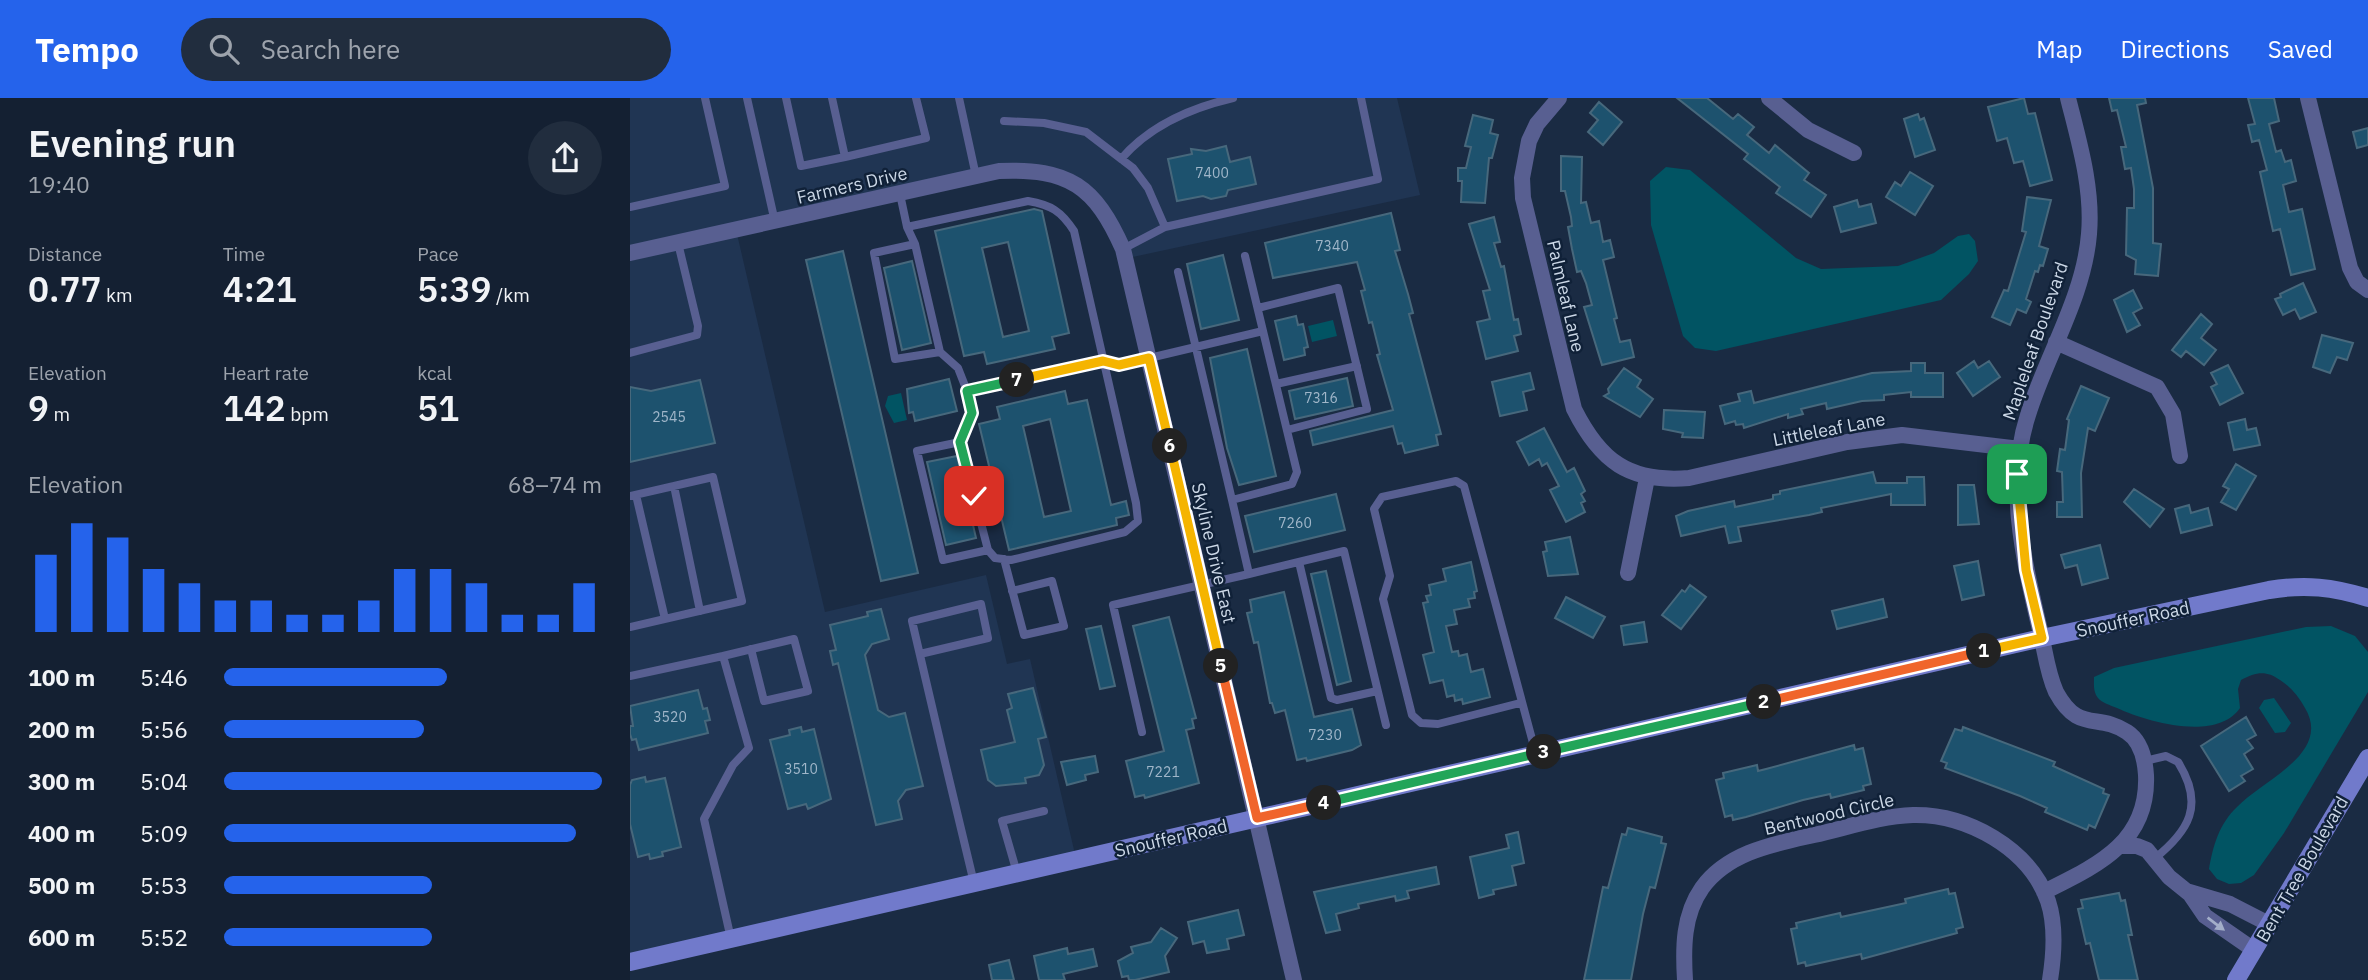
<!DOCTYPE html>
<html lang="en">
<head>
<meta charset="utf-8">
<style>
	:root { --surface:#142032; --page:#212d3e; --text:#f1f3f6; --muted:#9da3ac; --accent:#2563eb }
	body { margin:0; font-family:"IBM Plex Sans",sans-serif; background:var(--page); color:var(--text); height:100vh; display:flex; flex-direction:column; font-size:26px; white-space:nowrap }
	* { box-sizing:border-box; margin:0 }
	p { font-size:23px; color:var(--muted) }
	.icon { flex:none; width:38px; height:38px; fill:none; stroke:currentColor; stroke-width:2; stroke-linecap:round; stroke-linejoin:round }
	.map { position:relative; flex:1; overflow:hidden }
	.sheet { display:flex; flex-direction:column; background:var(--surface); width:630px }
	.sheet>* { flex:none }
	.pin { position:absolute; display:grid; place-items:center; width:60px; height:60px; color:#fff; margin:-30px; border-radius:14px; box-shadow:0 4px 10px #0006 }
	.km { position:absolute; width:35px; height:35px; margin:-18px; border-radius:50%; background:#222; color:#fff; font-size:19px; line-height:35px; text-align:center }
	.round { display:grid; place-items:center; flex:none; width:74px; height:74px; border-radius:37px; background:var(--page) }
	.summary { display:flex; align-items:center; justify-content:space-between; height:119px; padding:0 28px }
	h1 { font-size:38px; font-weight:600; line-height:52px }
	.figures { display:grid; grid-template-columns:repeat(3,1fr); gap:10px; height:119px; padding:7px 28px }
	.figures div { display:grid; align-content:center }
	.figures b { font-size:35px; font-weight:600 }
	.figures small { font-size:19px; font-weight:400 }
	.figures p { font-size:19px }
	.chart { height:196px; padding:14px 28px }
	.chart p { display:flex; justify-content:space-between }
	.chart svg { width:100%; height:126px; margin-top:7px; stroke:var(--accent); stroke-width:6 }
	ul { padding:0 28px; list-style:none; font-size:23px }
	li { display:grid; grid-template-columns:112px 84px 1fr; align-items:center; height:52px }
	li i { height:18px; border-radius:9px; background:var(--accent) }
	header { display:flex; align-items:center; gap:42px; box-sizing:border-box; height:98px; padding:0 35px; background:var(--accent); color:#fff }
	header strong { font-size:33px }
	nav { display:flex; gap:38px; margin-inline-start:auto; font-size:24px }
	.search { width:490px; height:63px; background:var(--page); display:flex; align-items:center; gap:18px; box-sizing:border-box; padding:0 24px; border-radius:38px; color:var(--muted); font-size:26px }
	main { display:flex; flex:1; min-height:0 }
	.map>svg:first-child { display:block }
</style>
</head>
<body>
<header>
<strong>Tempo</strong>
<div class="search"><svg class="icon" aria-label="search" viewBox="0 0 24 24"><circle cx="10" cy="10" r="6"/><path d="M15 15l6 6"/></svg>Search here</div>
<nav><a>Map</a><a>Directions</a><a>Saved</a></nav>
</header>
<main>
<section class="sheet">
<div class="summary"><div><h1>Evening run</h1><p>19:40</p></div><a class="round"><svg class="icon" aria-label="share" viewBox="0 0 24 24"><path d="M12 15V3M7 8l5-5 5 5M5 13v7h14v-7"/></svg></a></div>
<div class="figures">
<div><p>Distance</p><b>0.77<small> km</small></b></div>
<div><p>Time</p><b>4:21</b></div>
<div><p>Pace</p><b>5:39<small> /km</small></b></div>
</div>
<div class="figures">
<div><p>Elevation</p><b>9<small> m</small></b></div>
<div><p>Heart rate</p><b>142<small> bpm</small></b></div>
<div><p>kcal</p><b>51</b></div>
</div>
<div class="chart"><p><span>Elevation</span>68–74 m</p>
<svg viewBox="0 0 160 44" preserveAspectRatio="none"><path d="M5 44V17M15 44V6M25 44V11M35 44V22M45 44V27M55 44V33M65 44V33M75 44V38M85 44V38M95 44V33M105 44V22M115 44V22M125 44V27M135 44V38M145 44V38M155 44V27"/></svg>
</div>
<ul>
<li><b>100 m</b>5:46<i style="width:59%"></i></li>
<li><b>200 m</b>5:56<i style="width:53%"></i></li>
<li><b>300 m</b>5:04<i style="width:100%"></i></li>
<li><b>400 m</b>5:09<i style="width:93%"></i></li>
<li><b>500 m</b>5:53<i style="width:55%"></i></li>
<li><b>600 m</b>5:52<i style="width:55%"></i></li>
</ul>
</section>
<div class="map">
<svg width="1738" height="882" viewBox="0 0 1738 882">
	<rect width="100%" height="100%" fill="#1a2b43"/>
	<path fill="#203553" d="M0,0H767L790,97L498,160L487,129L414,69L107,136L195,514L356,477L377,566L400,561L447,765L3,867L0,855Z"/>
	<path fill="#015463" d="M1036,69L1060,72L1166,160L1191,171L1268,168L1304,155L1328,138L1339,136L1345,143L1348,163L1339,176L1311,202L1086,253L1065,250L1053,238L1021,127L1020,83Z
		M703,222L707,238L682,244L678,228Z
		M271,295L277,322L264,325L255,308L258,298Z
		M1701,528L1725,538L1738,554V594L1654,735L1624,777L1611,785L1599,786L1587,781L1579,771C1583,748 1589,726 1607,709C1633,682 1702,655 1675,610C1669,599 1661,589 1650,582C1636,572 1626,574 1611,582L1608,591L1610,610C1587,644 1517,624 1487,610C1480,607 1472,605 1468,600C1463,593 1464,587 1464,579L1484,570L1676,529Z
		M1644,600L1661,625L1655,634L1645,635L1629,610L1634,602Z"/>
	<path fill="#1d526e" stroke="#47687c" stroke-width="2" fill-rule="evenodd" d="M1047,0H1077L1103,21L1108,16L1124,29L1117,37L1139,55L1145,47L1179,75L1174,82L1196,97L1181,119L1146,95L1150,89L1114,61L1118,56Z
		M1394,0L1398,16L1405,15L1422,82L1400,88L1393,63L1384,65L1377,40L1367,43L1358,9Z
		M1479,0H1515L1516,5L1507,7L1523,90V145L1531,146L1528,178L1505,176L1506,162L1496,157L1497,110H1504V91L1501,70L1495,71L1491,49H1496L1487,12L1482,13Z
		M1618,0H1644L1649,23L1639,26L1646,54L1651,52L1655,64L1661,62L1666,83L1653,87L1659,114L1672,111L1685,171L1661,177L1650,131L1643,133L1630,74L1637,72L1629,42L1622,44L1618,27L1625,26Z
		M969,4L992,24L973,47L958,34L968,22L960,15Z
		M1288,16L1290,22L1294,20L1305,52L1285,59L1274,21Z
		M843,17L863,22L860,35L868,37L862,60H859L855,105L831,104L832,83H828V70H836L841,49L835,48Z
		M1738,30V47L1727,50L1723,34Z
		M596,48L600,64L620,59L626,86L598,92L596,98L581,101L573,98L547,103L538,61L562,56L561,51L576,53Z
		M931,58L952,59L951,105L956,104L961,125L969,123L973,144L980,142L984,159L973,162L987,220L984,221L990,244L1000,242L1004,259L972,267L954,209L962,207L956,185L951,173L947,174L942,151L938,129L942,128L941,119L935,93H931Z
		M1280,74L1303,88L1285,117L1256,99L1265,84L1271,88Z
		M1397,99L1421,102L1409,148L1418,151L1413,168L1410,167L1408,174L1405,173L1396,201L1401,204L1396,215L1387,211L1380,227L1362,219L1374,192L1378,193L1396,134L1392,133Z
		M1227,102L1229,109L1241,106L1246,125L1211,134L1204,109Z
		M404,111L412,113L439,235L422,239L425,251L357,266L354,254L334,258L305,133ZM378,144L399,233L373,239L352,150Z
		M761,115L770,152L765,153L778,196L783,215L779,216L811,336L806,337L808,347L775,355L772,345L768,346L763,328L683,347L680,333L763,312L747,257L750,256L742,224L739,225L731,193L735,192L727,164L643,180L635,145Z
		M864,119L870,144L864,145L871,169L874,168L884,222L888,221L891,236L884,238L888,253L856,261L847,224L860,221L853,193L860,192L839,126Z
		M213,153L288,475L251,483L176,162Z
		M593,157L609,222L571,231L557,166Z
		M282,163L301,245L272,252L254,170Z
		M1673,185L1686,214L1670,221L1665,211L1653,217L1645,201L1651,199L1650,196Z
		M1503,192L1512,210L1503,215L1510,227L1497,234L1484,202Z
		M1571,216L1582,226L1571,240L1586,252L1574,267L1556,253L1551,259L1542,252Z
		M666,218L668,227L673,226L678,249L674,250L675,257L654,262L645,223Z
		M1692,237L1723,245L1717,262L1707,259L1700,275L1683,269Z
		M617,251L646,378L609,387L597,350L580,260Z
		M1344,263L1348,270L1359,263L1370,279L1343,298L1327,275Z
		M1281,265H1295V275H1313V299H1281V294L1254,297V302L1232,303L1197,311L1196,305L1171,311L1173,316L1158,320V316L1114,330L1113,326L1106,327L1105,323L1095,326L1090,308L1110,303L1108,296L1121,293L1124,305L1242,275L1281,273Z
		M1598,267L1613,295L1590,307L1581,289L1587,286L1581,275Z
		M994,270L1011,282L1007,289L1023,301L1010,319L974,298L979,295L978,291Z
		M900,275L904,291L893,294L897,312L870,318L862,284Z
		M717,280L723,308L665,321L659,293Z
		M319,281L327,313L285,323L283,314L279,315L277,291Z
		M70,282L85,345L0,364V289L21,293Z
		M1451,288L1479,300L1465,333L1458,330L1451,375L1452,419H1427V404H1433L1432,374L1427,373L1430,351L1435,352L1439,322L1437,321Z
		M435,293L438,306L457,302L481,407L496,403L499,417L486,420L487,427L379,452L349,326L370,321L367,309ZM420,321L441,413L414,419L393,328Z
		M1034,312L1075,314L1073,340L1052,339L1053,335L1033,331Z
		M1615,321L1617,332L1626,330L1630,347L1604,352L1598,325Z
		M914,330L937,374L944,370L955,393L951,396L955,403L951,405L955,414L936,424L920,392L929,388L917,365L912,368L909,361L899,367L887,344Z
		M327,358L346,440L316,447L297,364Z
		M1606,366L1626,378L1606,412L1591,404L1599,391L1593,388Z
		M1243,374L1246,385H1277V379H1294L1295,407H1261V396L1191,410L1192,414L1179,417L1108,429L1111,443L1099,445L1095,428L1051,438L1046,418L1058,413L1104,403L1105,409L1143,401V397L1150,396V393Z
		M1328,387H1344L1349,426L1328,427Z
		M1504,391L1534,411L1520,429L1494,404Z
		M706,396L715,432L624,454L615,418Z
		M1559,407L1561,415L1578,410L1582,427L1551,435L1545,411Z
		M940,439L948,476L918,478L913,454L917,453L915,444Z
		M1470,447L1478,480L1452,487L1447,467L1435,470L1431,457Z
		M1348,463L1354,497L1332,502L1324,468Z
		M841,464L847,493L844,494L845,500L838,501L840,509L824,512L827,526L816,528L822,554L828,553L829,558L837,556L841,574L853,571L860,599L833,606L832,601L825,603L824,597L817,599L813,582L800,585L793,557L804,554L793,505L798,504L796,498L801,497L799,487L816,483L813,471Z
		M696,473L721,583L707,587L681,476Z
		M1060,487L1076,499L1051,531L1032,517L1052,492L1055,494Z
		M654,494L684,619L722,611L731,647L722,652L677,663L676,660L667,662L655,612L645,615L642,605H640L628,544L624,545L617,515L622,514L620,502Z
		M936,499L975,519L963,540L925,520Z
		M1253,501L1257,519L1207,531L1202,513Z
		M251,511L259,541L242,546L235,557L248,612L259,619L275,615L293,688L276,692L268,703L272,721L246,727L208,565L203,567L200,553L206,552L200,527L238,518L237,514Z
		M539,519L566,620L562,621L564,630L556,632L569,685L515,700L514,697L505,699L496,663L534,653L503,528Z
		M1014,524L1017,544L994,547L991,528Z
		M471,528L485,588L470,591L456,531Z
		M403,590L416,639L408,641L414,667L409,677L395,680L396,685L366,688L358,682L351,652L385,644L377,612L382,610L378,596Z
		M68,592L73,611L77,610L80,622L75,623L78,635L9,652L6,641L2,642L0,636V628H3L0,608Z
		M1616,619L1626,637L1617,642L1623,650L1614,656L1623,671L1611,678L1615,683L1599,693L1571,648Z
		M171,629L172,634L184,631L201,701L178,711L176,706L158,711L140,642L160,637L159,632Z
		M1333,629L1425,664L1423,668L1474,691L1473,695L1479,697L1465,730L1459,727L1457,732L1415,714L1417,710L1390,698L1315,670L1317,665L1311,663L1325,631L1332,633Z
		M1224,647L1225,652L1233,650L1241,686L1233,688L1234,692L1201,700L1200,696L1173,702L1116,719L1103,722L1102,717L1095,719L1086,682L1094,680L1093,675L1127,667L1128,673L1136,671Z
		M465,658L468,674L455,677L456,682L437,687L431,664Z
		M15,679L16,684L35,680L51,749L32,754L33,758L20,761L19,756L8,759L0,726V687L2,682Z
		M998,730L1032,739L1031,745L1036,746L1025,790L1020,789L1013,816L1001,882H954L973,789L978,790L992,736L996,737Z
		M888,734L894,765L882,768L886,787L863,792L864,796L849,800L840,759L879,750L876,737Z
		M806,769L809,786L777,793L779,800L766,803L765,798L728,806L729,810L706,816L710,832L696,835L684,794Z
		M1318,791L1319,796L1325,795L1333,829L1326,831L1327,835L1232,861L1231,856L1176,868L1175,864L1168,866L1161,831L1167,830L1166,825L1210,815L1211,819L1276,805L1275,801Z
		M1489,795L1491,803L1495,802L1502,837H1498L1508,882H1469L1460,845L1456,846L1448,811L1453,810L1451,802Z
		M608,812L614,837L597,841L599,851L577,855L574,843L563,846L558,824Z
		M531,830L547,840L535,858L539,874L505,882H499L498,878L492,879L488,863L503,855L501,849L521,844Z
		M437,850L438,856L463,851L467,868L433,876L435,882H409L404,858Z
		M379,862L384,882H362L359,867Z"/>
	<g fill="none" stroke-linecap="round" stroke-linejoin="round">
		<path stroke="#585f91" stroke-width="8" d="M117,0L145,124
			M156,0L171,68L215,59
			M202,0L215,59L296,40L286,0
			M329,0L346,78
			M374,23L414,25L456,34L503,70L518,90L535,129
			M491,61C520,27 560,10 603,0
			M270,96L277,129L285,146L244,155L265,261L310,254L328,270L337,293L342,315L330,344L358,452L365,460L381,462L495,434L508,423L506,405L444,133C431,113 421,107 398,103L277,129
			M0,109L95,88L75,0
			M285,146L310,254
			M493,151L535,129L748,81L731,0
			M548,174L602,402L662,386L667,374L633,233
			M628,210L708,190L737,311L657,332
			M0,255L67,237L68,228L48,145
			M646,286L727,268
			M337,293L473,263L490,267L633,233L615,158
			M330,344L287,353L313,462L358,452
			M44,388L70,513
			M6,397L35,521
			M0,398L83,379L112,503L0,529
			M374,461L394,537L434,528L422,483L382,493
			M669,464L701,600L707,602L747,593
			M619,476L714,453L756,627
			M290,556L358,540L351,506L282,523C302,610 323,698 344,785
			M93,558L164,541L178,593L134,603L121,551
			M0,578L93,558L119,650L103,667L74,721L101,841
			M890,605L808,626L791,625L782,617L753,501L760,478L744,411L752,399L826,383L834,388L906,656
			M512,634L483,507L619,476L602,402
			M1515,663L1536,658L1548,664C1575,707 1559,733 1524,761
			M387,775L372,723L414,713"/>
		<path stroke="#585f91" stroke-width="16" d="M929,0L907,26L899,43L892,80L893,100L944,311C970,363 999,385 1059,380L1217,344L1272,337L1390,351
			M1139,0L1178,32L1224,55
			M1678,0L1720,170L1727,184L1738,192
			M0,155L369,73C439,70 465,88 493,151L664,882
			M1426,244L1527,289L1543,316L1550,358
			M998,475L1017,380
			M1489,748H1507L1517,752L1539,779L1560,796L1575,818L1624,852
			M1556,793L1600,806L1639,826
			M1414,794C1466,768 1519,745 1516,677C1515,661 1511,643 1497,634C1467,614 1449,636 1426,594C1417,574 1415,552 1410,532C1394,463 1375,387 1398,317C1416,258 1454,199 1459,136C1463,90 1449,44 1438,0
			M1055,882C1053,850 1053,817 1072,790C1098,754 1144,746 1184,737C1216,730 1250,718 1283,717C1337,716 1399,750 1418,803C1426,827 1424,857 1420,882"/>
		<path stroke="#717acb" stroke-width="18" d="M0,864L1412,540L1639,492C1675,486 1703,489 1738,500
			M1606,882L1738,660"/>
	</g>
	<defs><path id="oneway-solid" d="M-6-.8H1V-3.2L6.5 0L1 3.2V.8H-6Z" transform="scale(1.75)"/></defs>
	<use fill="#a3aec9" href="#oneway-solid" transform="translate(1586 826) rotate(37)"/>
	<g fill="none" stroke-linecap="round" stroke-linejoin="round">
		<g stroke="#fff" stroke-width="14">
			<path id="split-1" d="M1354,553L1412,540L1396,472L1387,376"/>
		</g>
		<g stroke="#fff" stroke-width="14">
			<path id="split-2" d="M1134,604L1354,553"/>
		</g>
		<g stroke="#fff" stroke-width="14">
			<path id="split-3" d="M914,654L1134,604"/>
		</g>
		<g stroke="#fff" stroke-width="14">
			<path id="split-4" d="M694,705L914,654"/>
		</g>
		<g stroke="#fff" stroke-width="14">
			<path id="split-5" d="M591,568L627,720L694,705"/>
		</g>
		<g stroke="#fff" stroke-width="14">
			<path id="split-6" d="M540,348L591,568"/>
		</g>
		<g stroke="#fff" stroke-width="14">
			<path id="split-7" d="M387,282L473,263L489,267L519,260L540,348"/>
		</g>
		<g stroke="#fff" stroke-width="14">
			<path id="split-8" d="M344,398L330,344L342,315L337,293L387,282"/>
		</g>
		<use href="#split-1" stroke="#f5b400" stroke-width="9"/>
		<use href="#split-2" stroke="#f0652b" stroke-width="9"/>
		<use href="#split-3" stroke="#22a559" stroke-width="9"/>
		<use href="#split-4" stroke="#22a559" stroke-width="9"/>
		<use href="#split-5" stroke="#f0652b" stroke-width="9"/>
		<use href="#split-6" stroke="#f5b400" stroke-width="9"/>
		<use href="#split-7" stroke="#f5b400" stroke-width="9"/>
		<use href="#split-8" stroke="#22a559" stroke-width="9"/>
	</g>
	<g text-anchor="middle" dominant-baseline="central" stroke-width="5" stroke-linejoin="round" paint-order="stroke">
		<g font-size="14" fill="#a0b6c9">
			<text x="582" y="75">7400</text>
			<text x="702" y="148">7340</text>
			<text x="691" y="300">7316</text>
			<text x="39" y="319">2545</text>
			<text x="665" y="425">7260</text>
			<text x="40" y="619">3520</text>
			<text x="695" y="637">7230</text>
			<text x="171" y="671">3510</text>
			<text x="533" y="674">7221</text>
		</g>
		<g font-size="18" fill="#ccd8e7" stroke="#102138">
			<text transform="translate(222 87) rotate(-13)">Farmers Drive</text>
			<text transform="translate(936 198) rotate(77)">Palmleaf Lane</text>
			<text transform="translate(1405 243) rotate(-71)">Mapleleaf Boulevard</text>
			<text transform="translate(1199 331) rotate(-11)">Littleleaf Lane</text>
			<text transform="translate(584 455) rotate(77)">Skyline Drive East</text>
			<text transform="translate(1503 521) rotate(-12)">Snouffer Road</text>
			<text transform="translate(1199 716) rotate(-13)">Bentwood Circle</text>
			<text transform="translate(541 740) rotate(-13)">Snouffer Road</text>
			<text transform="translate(1672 771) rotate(-60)">Bent Tree Boulevard</text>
		</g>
	</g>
</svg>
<div class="pin" style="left:1387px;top:376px;background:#1e9e55"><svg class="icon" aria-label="arrive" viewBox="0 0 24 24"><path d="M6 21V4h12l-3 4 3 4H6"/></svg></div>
<div class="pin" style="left:344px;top:398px;background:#d93025"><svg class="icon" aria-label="check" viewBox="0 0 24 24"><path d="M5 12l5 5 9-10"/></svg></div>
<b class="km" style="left:1354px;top:553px">1</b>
<b class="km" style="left:1134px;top:604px">2</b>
<b class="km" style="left:914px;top:654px">3</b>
<b class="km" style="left:694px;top:705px">4</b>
<b class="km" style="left:591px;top:568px">5</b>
<b class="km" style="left:540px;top:348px">6</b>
<b class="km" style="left:387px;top:282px">7</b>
</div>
</main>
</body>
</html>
